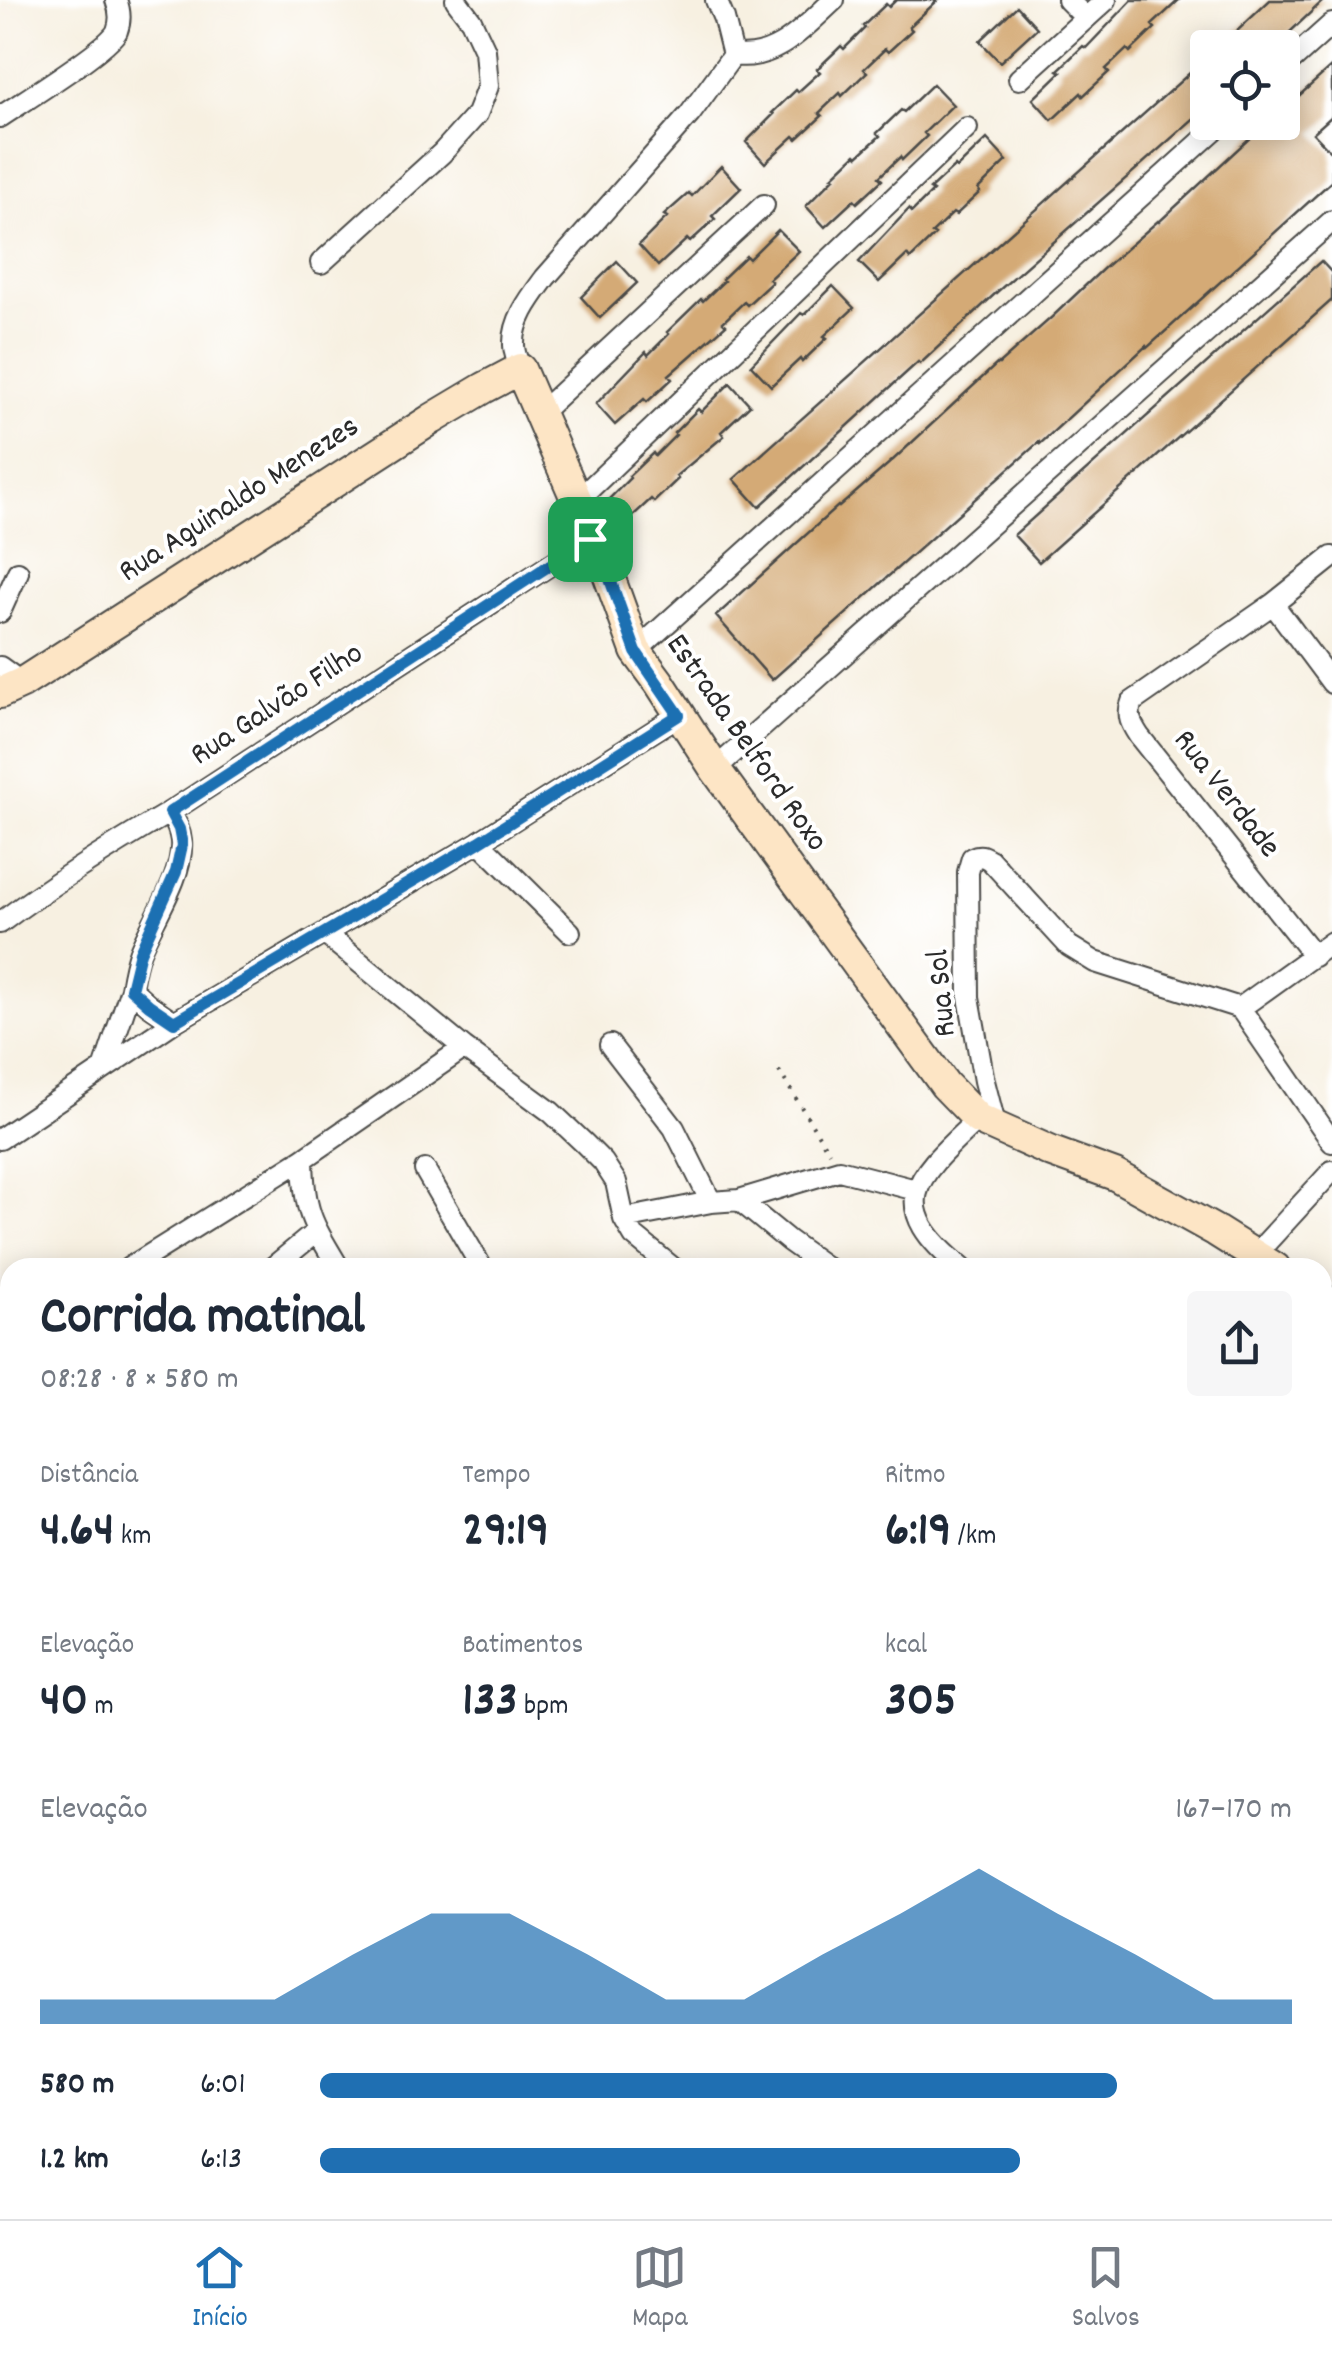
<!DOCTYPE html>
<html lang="pt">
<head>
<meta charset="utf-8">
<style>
	:root { --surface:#fff; --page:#f6f6f7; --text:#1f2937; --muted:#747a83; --line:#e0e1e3; --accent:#1f6fb2 }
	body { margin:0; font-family:Dekko,sans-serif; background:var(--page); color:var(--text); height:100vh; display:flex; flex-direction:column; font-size:38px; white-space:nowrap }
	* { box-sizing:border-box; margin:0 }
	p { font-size:32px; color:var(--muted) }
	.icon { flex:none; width:55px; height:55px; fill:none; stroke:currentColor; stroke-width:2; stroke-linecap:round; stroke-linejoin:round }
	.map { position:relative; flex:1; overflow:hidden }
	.panel { position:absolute; left:0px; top:1258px; width:1332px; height:962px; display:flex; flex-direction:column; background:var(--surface); border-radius:30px 30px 0 0; box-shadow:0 5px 25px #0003 }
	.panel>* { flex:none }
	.fabs { position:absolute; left:1190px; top:30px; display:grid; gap:20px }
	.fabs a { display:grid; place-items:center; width:110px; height:110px; border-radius:10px; background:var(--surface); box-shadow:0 5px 25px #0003; font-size:50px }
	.pin { position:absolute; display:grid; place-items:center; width:85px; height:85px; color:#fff; margin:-42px; border-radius:20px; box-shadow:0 5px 15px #0006 }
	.round { display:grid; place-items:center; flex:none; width:105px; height:105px; border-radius:10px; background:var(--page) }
	.headline { display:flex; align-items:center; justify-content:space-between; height:170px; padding:0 40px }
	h1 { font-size:55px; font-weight:700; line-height:75px }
	.figures { display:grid; grid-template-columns:repeat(3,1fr); gap:15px; height:170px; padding:10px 40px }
	.figures div { display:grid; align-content:center }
	.figures b { font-size:50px; font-weight:700 }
	.figures small { font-size:28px; font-weight:400 }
	.figures p { font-size:28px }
	.chart { height:280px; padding:20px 40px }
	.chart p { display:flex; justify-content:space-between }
	.chart svg { width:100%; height:180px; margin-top:10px; fill:var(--accent); opacity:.7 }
	ul { padding:0 40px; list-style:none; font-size:32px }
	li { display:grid; grid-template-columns:160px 120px 1fr; align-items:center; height:75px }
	li i { height:25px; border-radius:12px; background:var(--accent) }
	.tab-bar { display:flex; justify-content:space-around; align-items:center; height:140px; border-top:2px solid var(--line); background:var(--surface); font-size:28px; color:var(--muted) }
	.tab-bar a { display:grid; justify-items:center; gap:5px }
	.tab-bar .active { color:var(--accent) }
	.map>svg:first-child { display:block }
</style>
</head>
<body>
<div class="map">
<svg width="1332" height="2219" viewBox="0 0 1332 2219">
	<rect width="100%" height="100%" fill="#fff"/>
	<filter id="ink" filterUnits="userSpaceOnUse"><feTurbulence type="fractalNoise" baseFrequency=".01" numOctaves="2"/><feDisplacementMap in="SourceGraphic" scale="20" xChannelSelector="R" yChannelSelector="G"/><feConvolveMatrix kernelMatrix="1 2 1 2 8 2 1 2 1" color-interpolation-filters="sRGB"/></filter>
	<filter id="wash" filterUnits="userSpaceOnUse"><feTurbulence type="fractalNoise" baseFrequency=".0048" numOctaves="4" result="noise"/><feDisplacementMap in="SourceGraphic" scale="40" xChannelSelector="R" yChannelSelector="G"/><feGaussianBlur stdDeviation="2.25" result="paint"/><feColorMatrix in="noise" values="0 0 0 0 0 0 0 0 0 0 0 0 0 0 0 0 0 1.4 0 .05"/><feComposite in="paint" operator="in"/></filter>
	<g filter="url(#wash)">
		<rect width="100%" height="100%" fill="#f7f0e1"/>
		<g id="blocks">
			<path fill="#d4aa76" d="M896,0H938L909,27L912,30L888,52L885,49L864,69L867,72L842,96L840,93L819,113L822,116L797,139L794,136L765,163L746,142L774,114L772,113L796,90L798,92L820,72L817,69L836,51L841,46L844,49L865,28L863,26L886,4L889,7Z
				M1132,0H1179L1152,25L1155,28L1130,52L1127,49L1106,69L1109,72L1083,96L1081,93L1052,120L1033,99L1061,72L1058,70L1083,46L1086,48Z
				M1270,0H1324L1273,48H1219Z
				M1017,6L1037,28L1000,62L980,41Z
				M1201,63L1208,71V106L997,292L920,364L918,362L759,507L734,479Z
				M1332,66V116L1313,133L1332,153V181L1147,348L1146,346L1040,444L1039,442L772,680L716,616L838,506L839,507L893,460L998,363L999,364L1052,317L1104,268L1158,221L1159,222L1267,122H1282V111Z
				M933,84L953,105L924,133L927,136L902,160L900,157L879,177L882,180L857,203L854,200L825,227L806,206L834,178L832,177L856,154L858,156L880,136L877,133L901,110L904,112Z
				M987,139L1007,161L978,189L980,192L956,215L953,213L932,233L935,235L910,259L907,255L879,282L859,262L909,209L912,212L933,191L930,189L955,166L957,168Z
				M721,166L741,188L712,216L715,219L690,242L687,239L658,266L639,245L667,217L664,215L689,193L692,196Z
				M778,230L799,251L769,279L772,282L747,305L744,302L723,322L726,325L669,375L672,379L647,402L644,399L615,425L596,404L646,352L648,355L669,334L667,332L701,299L703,301L724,281L722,279L746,256L749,259Z
				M617,261L637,283L600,318L581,297Z
				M1321,261L1332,273V300L1039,562L1014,535Z
				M833,286L854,308L824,336L827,338L802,362L800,359L771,386L751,365L801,313L804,315Z
				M730,383L750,405L721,432L724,436L676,476L678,479L654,502L651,499L622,526L603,505L630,478L629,476L653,453L655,456L676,435L674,433L698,409L701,412Z"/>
		</g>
	</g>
	<g filter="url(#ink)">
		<use href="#blocks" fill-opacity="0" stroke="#4a4946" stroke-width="2.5"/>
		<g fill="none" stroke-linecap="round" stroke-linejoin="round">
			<g stroke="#4a4946" stroke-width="24">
				<path id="street" d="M1068,0L1086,18
					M733,55C776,62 805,26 834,0
					M1282,69L1332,24
					M1019,79L1106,0
					M0,117C22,102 108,49 117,31C121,21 120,10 116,0
					M321,263L442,153L477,114L488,86L485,50L471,20L456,0
					M520,369C518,362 514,353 514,345C513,320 531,297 545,278L690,114L733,55L724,19L716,0
					M540,413L764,205
					M577,501L967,128
					M1273,604L1332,683
					M0,612L18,572
					M636,651L1223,122
					M0,667L22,683
					M715,769L1332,221
					M170,812C175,821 180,830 181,841C184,875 153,919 140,951C135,963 133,976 131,989L149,1005L174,1022
					M479,842L570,932
					M0,923C54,882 112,846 170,812L590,539
					M325,934L464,1048L551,1112L584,1143L603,1162L616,1182L624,1219L634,1236L673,1268
					M1314,956L1139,736C1132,725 1126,716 1132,702L1273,604L1332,557
					M1240,1008L1332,1142
					M610,1045L674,1128L711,1202L739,1200L789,1241L827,1268
					M104,1069L131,989
					M996,1128L984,1081L969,997L968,872L972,858C980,854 983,856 990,860L1069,946L1095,962L1240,1008L1332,942
					M0,1139L174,1022L479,842L679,715
					M425,1170L482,1268
					M739,1200L839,1170L916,1190
					M624,1219L711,1202
					M1255,1255L1332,1171
					M129,1268L303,1159
					M272,1268L317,1231
					M339,1268C312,1223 304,1212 303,1159L464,1048
					M962,1268C881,1203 919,1175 978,1119
					M0,1348L10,1342
					M1322,1515L1332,1522
					M1322,1691L1332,1589
					M0,1728L10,1720
					M0,1746H10
					M1322,1822L1332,1828
					M0,1917H10
					M0,2048L10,2049
					M0,2135L10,2134
					M368,2210L369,2219
					M424,2210L441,2219
					M120,2219L125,2210
					M1250,2219L1251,2210"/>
			</g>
			<g stroke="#4a4946" stroke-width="34">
				<path id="secondary" d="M0,693L22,683L432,419L484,388L520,369L577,501L590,539L606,568L636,651L659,682L715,769L945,1085L978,1119L1052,1152L1115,1175L1216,1231L1275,1268
					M1322,1299L1332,1306"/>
			</g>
			<path stroke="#4a4946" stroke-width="4" stroke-dasharray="2.5 8" stroke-linecap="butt" d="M779,1071L829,1152
				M1322,1970L1332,1977"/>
			<use href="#street" stroke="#fff" stroke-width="20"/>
			<use href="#secondary" stroke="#fde5c5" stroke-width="30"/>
		</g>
	</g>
	<g fill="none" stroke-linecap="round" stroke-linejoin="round" filter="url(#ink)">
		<g stroke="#fff" stroke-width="20">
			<path id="route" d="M590,539L606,568L636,652L679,715L479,842L174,1022L149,1005L131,989L140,952L176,872L182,845L179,829L170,812Z"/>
		</g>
		<use href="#route" stroke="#1f6fb2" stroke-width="12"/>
	</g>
	<g text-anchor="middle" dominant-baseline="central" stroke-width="8" stroke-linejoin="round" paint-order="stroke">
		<g font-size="32" fill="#2b2b2b" stroke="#fff">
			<text transform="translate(240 501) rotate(-33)">Rua Aguinaldo Menezes</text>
			<text transform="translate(278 706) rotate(-33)">Rua Galvão Filho</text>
			<text transform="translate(745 744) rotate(55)">Estrada Belford Roxo</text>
			<text transform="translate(1225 795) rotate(52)">Rua Verdade</text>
			<text transform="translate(944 993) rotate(-95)">Rua Sol</text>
		</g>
	</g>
</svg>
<div class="fabs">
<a><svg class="icon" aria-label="locate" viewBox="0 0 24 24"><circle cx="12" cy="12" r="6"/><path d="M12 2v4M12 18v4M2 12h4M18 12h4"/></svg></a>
</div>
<div class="pin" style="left:590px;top:539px;background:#1e9e55"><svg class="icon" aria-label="arrive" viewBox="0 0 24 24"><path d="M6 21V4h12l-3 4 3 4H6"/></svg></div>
<section class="panel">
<div class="headline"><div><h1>Corrida matinal</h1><p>08:28 · 8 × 580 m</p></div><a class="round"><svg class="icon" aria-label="share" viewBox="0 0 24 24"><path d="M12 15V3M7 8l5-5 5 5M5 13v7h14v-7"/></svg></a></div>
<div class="figures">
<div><p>Distância</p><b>4.64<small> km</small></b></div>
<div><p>Tempo</p><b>29:19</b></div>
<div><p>Ritmo</p><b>6:19<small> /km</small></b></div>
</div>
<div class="figures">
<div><p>Elevação</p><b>40<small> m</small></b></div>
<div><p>Batimentos</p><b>133<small> bpm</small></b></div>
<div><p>kcal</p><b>305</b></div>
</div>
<div class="chart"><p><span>Elevação</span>167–170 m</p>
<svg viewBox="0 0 160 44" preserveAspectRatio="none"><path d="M0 44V38L10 38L20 38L30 38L40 27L50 17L60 17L70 27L80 38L90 38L100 27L110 17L120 6L130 17L140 27L150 38L160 38V44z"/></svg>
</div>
<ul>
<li><b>580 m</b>6:01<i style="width:82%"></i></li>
<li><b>1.2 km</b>6:13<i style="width:72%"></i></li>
</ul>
</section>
</div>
<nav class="tab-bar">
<a class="active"><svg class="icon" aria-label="home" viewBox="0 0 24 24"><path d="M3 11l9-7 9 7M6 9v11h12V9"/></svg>Início</a>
<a><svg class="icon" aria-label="map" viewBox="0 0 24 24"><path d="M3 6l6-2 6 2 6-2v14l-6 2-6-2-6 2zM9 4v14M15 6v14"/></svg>Mapa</a>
<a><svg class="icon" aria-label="saved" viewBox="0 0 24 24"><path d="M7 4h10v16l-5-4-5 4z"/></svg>Salvos</a>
</nav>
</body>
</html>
